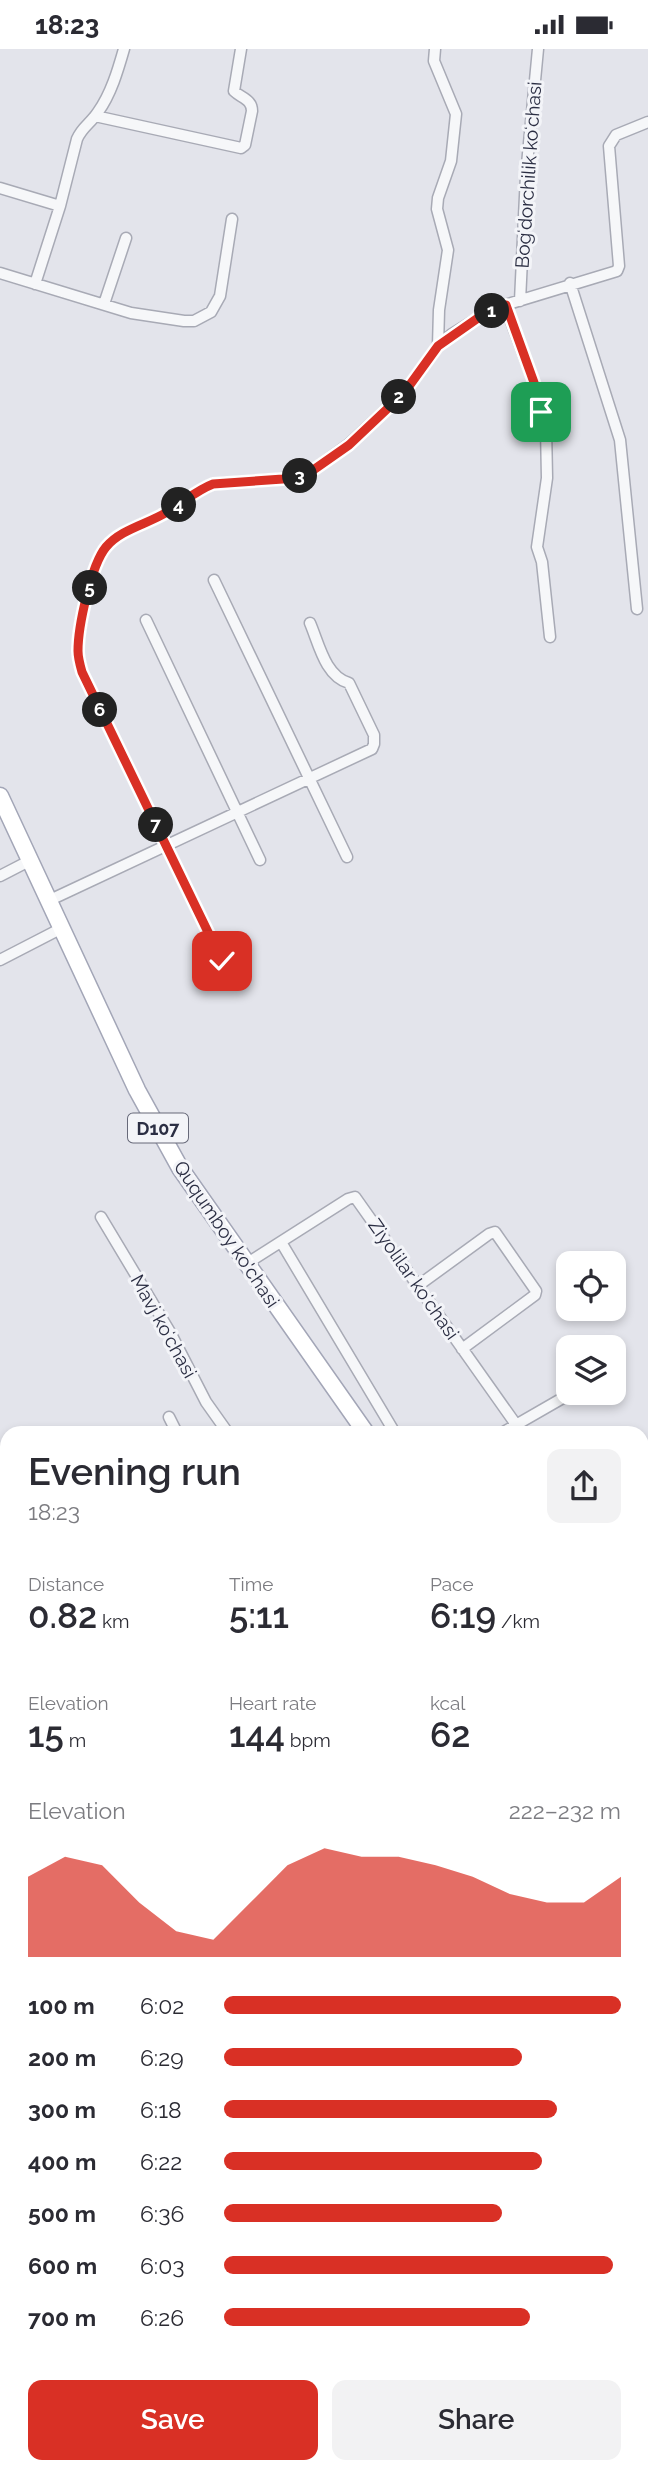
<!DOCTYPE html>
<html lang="en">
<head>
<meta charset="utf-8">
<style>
	:root { --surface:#fff; --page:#f2f2f3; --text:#2b2b33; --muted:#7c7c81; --accent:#d93025 }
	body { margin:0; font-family:Raleway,sans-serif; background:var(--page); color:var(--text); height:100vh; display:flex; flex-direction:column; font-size:26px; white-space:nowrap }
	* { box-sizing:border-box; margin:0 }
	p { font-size:23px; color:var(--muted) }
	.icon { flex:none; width:38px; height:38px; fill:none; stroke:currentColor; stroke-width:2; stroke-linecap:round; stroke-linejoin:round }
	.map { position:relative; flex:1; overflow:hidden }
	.panel { position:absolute; left:0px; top:1377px; width:649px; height:1048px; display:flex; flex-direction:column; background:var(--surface); border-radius:21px 21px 0 0; box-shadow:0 4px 10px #0003 }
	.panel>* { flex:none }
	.fabs { position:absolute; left:556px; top:1202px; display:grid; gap:14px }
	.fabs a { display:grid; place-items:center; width:70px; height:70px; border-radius:14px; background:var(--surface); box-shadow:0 4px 10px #0003; font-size:35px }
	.pin { position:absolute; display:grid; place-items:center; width:60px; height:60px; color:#fff; margin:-30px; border-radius:14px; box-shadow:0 4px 10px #0006 }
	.km { position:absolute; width:35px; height:35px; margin:-18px; border-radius:50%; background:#222; color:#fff; font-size:19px; line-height:35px; text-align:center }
	.round { display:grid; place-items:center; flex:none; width:74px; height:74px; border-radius:14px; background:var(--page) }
	.summary { display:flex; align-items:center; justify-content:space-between; height:119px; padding:0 28px }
	h1 { font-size:38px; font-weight:600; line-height:52px }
	.metrics { display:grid; grid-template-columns:repeat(3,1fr); gap:10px; height:119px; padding:7px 28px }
	.metrics div { display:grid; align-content:center }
	.metrics b { font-size:35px; font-weight:600 }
	.metrics small { font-size:19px; font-weight:400 }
	.metrics p { font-size:19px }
	.chart { height:196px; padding:14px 28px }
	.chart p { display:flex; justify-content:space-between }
	.chart svg { width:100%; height:126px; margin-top:7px; fill:var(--accent); opacity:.7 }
	.cta { display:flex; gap:14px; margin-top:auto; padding:14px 28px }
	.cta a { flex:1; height:80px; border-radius:14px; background:var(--accent); color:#fff; font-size:28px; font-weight:600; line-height:80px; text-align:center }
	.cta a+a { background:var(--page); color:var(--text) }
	ul { padding:0 28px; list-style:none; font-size:23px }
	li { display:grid; grid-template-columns:112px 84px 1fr; align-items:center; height:52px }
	li i { height:18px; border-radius:9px; background:var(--accent) }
	.status { display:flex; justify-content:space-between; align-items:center; height:49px; padding:0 35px; background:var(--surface); direction:ltr }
	.status svg { height:19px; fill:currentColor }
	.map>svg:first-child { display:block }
</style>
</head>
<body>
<div class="status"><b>18:23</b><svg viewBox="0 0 49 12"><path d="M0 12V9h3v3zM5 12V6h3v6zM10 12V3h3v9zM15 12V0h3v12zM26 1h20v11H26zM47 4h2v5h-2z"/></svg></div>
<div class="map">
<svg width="648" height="2425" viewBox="0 0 648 2425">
	<rect width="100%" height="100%" fill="#e3e4eb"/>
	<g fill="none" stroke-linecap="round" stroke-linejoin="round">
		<g stroke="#a8aab5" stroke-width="13">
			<path id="street" d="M435,0L434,12L456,65L451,112L438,149L437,160L448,201L439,261L438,297
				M95,67L241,99L245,96L252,62C252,50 241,49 234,42L241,0
				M0,139L60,157
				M0,224L131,264L184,272H194L211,263L220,247L232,170
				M570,234L620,391L637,560
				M35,235L60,157L77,90C82,78 91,74 98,63C111,45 118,21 124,0
				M520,252L526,126L538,0
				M104,255L126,189
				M505,256L536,339L546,379L547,429L537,498L542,513L550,588
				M214,531L347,808
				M146,571L260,811
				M0,827L31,811
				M50,851L372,700L374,695V686L349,634C325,627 319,595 310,574
				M0,911L62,879
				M222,912L82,623C80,616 78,609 78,602C78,578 91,516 106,498C121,480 148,475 167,463C182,454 197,441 213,435L283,430L309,424L349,395L404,344L438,297L452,285L478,269L505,256L617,222L619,217L609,97L616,86L648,73
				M101,1168L170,1283L206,1353L228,1384
				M281,1193L395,1384
				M246,1215L348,1150L355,1148L522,1384
				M419,1236L489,1185L495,1183L536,1242L535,1246L462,1300
				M169,1368L177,1384
				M502,1384L568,1346
				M0,1603L7,1597
				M0,1681L7,1694
				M642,1748L648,1745
				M0,1835L7,1832
				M0,1939L7,1950
				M642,2081L648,2093
				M0,2145L7,2158
				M642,2169L648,2166
				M0,2328L7,2340
				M51,2418L55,2425
				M153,2418L157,2425
				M284,2418L288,2425
				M460,2418L463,2425"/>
		</g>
		<g stroke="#a3a6b7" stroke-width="19">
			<path id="primary" d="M0,747L137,1041L180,1119L366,1384
				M642,1864L648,1876"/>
		</g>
		<use href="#street" stroke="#f6f7f9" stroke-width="10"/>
		<use href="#primary" stroke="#fff" stroke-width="16"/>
	</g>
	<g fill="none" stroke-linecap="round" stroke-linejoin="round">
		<g stroke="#fff" stroke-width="14">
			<path id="route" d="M222,912L82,623C80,616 78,609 78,602C78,578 91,516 106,498C121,480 148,475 167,463C182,454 197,441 213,435L283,430L309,424L349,396L404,344L438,297L478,269L506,256L536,339L541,363"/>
		</g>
		<use href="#route" stroke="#d93025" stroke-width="9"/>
	</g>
	<g text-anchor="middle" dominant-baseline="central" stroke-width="6" stroke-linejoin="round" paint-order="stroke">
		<rect fill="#f3f4f8" stroke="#676979" stroke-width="2" x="128" y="1064.5" width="60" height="29" rx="5"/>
		<g font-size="18" font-weight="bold" fill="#2b2e43">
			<text x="158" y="1079">D107</text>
		</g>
		<g font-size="19" fill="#2b2e43" stroke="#f3f4f8">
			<text transform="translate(528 126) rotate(-86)">Bogʻdorchilik koʻchasi</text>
			<text transform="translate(227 1185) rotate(56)">Ququmboy ko'chasi</text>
			<text transform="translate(414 1230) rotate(55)">Ziyolilar koʻchasi</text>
			<text transform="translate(164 1277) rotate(61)">Mavj koʻchasi</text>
		</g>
	</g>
</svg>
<div class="fabs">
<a><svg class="icon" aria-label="locate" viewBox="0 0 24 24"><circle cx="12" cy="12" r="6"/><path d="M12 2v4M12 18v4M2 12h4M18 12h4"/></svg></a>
<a><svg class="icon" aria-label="layers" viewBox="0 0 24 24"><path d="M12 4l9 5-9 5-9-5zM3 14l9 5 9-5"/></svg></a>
</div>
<div class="pin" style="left:541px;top:363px;background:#1e9e55"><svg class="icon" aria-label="arrive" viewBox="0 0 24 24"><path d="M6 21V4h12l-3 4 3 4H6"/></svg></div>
<div class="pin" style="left:222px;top:912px;background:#d93025"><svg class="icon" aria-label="check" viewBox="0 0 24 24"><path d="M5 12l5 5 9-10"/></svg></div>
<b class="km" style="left:492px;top:262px">1</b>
<b class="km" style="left:399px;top:348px">2</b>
<b class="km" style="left:300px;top:427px">3</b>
<b class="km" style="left:179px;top:456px">4</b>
<b class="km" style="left:90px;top:539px">5</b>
<b class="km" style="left:100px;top:661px">6</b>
<b class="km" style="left:156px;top:776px">7</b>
<section class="panel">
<div class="summary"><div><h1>Evening run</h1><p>18:23</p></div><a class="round"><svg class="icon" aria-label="share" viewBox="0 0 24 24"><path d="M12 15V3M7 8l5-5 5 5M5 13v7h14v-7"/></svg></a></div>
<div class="metrics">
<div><p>Distance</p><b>0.82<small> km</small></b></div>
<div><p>Time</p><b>5:11</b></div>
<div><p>Pace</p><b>6:19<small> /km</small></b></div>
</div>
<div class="metrics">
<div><p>Elevation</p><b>15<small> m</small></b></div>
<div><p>Heart rate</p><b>144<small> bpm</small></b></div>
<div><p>kcal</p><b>62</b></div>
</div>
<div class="chart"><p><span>Elevation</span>222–232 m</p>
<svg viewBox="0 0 160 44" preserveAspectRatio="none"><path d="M0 44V16L10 9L20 12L30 25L40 35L50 38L60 25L70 12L80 6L90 9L100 9L110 12L120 16L130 22L140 25L150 25L160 16V44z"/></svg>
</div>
<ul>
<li><b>100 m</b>6:02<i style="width:100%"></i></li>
<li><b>200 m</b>6:29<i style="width:75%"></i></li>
<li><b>300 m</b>6:18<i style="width:84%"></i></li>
<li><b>400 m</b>6:22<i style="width:80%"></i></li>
<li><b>500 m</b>6:36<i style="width:70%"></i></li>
<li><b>600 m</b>6:03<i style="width:98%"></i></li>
<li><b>700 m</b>6:26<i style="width:77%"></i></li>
</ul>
<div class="cta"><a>Save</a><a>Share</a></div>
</section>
</div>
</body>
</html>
